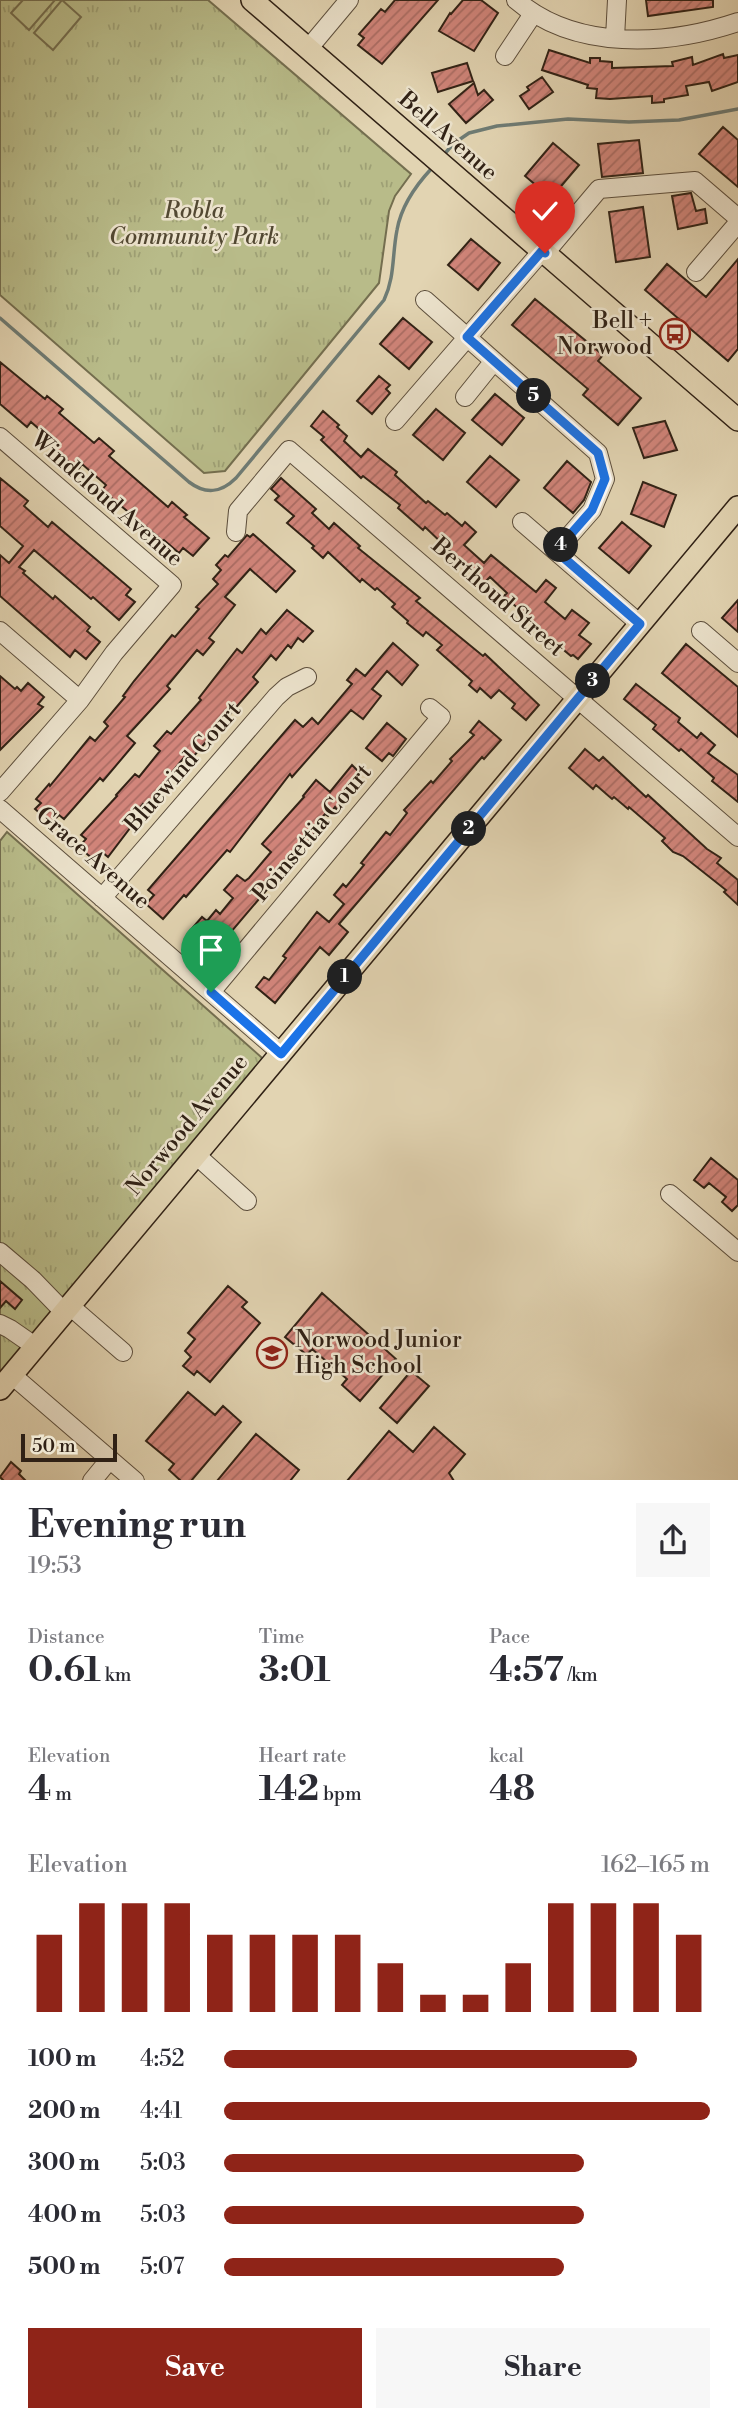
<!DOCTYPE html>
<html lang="en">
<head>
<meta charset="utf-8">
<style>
	:root { --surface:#fff; --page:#f7f7f7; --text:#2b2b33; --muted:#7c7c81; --accent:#8f2418 }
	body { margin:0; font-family:"Libre Bodoni",serif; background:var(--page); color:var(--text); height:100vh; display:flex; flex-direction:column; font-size:26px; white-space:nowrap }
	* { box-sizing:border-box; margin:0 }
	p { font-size:23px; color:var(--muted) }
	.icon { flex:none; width:38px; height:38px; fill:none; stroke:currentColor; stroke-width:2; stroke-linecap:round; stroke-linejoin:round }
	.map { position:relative; height:1480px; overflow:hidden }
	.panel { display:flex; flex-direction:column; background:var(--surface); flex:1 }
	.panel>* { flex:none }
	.scale { position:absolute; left:21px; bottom:18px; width:96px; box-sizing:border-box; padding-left:7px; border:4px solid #302115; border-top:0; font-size:19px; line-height:24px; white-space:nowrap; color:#302115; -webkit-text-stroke:5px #ece3cd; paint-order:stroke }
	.pin { position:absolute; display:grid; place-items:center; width:60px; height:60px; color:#fff; margin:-72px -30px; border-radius:50% 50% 50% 0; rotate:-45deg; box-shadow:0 0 7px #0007 }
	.pin .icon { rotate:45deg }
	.km { position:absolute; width:35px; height:35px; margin:-18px; border-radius:50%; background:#222; color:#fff; font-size:19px; line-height:35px; text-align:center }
	.round { display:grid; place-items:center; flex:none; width:74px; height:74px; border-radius:0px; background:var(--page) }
	.head { display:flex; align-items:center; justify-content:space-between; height:119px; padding:0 28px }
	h1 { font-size:38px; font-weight:700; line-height:52px }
	.figures { display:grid; grid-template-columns:repeat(3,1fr); gap:10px; height:119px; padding:7px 28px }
	.figures div { display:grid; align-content:center }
	.figures b { font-size:35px; font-weight:700 }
	.figures small { font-size:19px; font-weight:400 }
	.figures p { font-size:19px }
	.chart { height:196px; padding:14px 28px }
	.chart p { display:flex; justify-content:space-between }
	.chart svg { width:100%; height:126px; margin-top:7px; stroke:var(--accent); stroke-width:6 }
	.action { display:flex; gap:14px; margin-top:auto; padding:14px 28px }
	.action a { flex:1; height:80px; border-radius:0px; background:var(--accent); color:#fff; font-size:28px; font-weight:700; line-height:80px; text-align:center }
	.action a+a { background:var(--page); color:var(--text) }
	ul { padding:0 28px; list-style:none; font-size:23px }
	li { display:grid; grid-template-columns:112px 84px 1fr; align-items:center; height:52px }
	li i { height:18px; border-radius:9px; background:var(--accent) }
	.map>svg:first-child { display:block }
</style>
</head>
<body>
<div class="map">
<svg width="738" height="1481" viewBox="0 0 738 1481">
	<defs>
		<pattern id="grass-tufts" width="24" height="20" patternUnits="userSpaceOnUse" patternTransform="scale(1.75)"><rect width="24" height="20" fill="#b8bb89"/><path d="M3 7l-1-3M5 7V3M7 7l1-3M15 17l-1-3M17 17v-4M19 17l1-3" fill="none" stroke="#9ea075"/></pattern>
		<pattern id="building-hatch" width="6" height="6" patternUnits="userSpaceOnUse" patternTransform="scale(1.75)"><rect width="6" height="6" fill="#d2857b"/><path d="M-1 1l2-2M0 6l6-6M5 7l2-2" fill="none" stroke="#ab6c64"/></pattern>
	</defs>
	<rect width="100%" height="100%" fill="#e2d4b2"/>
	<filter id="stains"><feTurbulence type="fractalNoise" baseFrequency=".00286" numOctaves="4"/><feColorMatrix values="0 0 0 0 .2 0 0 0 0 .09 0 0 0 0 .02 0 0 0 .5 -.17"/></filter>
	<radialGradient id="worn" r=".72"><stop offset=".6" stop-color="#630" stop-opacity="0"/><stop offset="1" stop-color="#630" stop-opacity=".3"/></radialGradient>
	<path fill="url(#grass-tufts)" stroke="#746e4f" stroke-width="2" d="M0,0H208L411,174L395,196L389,211L379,283L225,471L204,473L0,295Z
		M7,832L269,1064L0,1389V841Z"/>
	<path fill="#b8bb89" stroke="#746e4f" stroke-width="2" d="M23,0H55L29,30L11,13Z
		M62,0L81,17L53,50L34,33Z"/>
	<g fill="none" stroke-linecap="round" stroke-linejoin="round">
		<path stroke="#6e7b74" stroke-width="3.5" d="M442,157L453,144L469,133L497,126L568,119L629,122L679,120L738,109
			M0,318L189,482C206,495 221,493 236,478L384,300C395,277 392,255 397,230C401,207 417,184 432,168"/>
	</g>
	<path fill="url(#building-hatch)" stroke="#302115" stroke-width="2" d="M395,0H438L382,64L358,45L364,38L359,34L381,9L385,12Z
		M463,0H481L498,13L474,51L439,31L450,13L451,14Z
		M646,0H713V7L648,16Z
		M549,50L590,63V58H600V61L612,62V68L673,66L672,62L692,57L693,65L723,54L724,58L738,55V82L712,91L709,82L686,86L688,95L664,99V102L652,103V96L610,99L596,98L597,89L587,88L588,85L542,70Z
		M467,63L473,81L438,92L432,73Z
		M542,77L553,92L529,109L520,96L529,90L527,87Z
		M474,83L478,95L484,90L493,100L466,123L449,104Z
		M723,127L738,140V187L699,154Z
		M639,140L643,173L602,177L598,144Z
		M553,143L579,165L551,198L525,176Z
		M691,193L696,211L705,209L707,223L678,229L672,196Z
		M643,207L650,257L616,262L609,212Z
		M471,239L500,263L478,290L448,265Z
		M738,259V349L728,361L645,290L667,264L706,297Z
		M535,299L603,355L598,361L641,398L618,425L583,395L588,389L512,325Z
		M403,318L432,342L409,369L380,344Z
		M0,362L45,399L47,396L63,409L59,413L94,443L99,438L114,451L109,456L168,507L172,502L187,515L184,517L209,538L193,556L183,548L179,553L164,540L163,541L102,490L106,485L82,464L78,470L52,447L55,443L31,422L27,427L0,404Z
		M379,376L390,385L386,389L390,393L372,414L357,401Z
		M495,394L524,418L502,445L472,420Z
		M436,409L465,433L443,460L413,435Z
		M323,411L339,425L337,427L347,436L344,441L361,457L368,449L397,472L395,475L426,503L428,501L445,515L447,513L462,526L465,522L476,532L464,545L484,563L491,555L536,592L546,580L556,588L545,602L565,619L572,610L589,623L579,635L591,644L578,659L573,655L571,656L519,613L521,611L504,596L507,593L490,577L484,583L425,527L423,530L398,508L400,505L363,476L361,478L321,440L324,437L311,426Z
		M665,421L677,450L644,458L633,428Z
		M490,456L519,480L496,507L467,482Z
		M567,461L591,482L584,500L573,513L544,488Z
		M0,478L28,501L24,506L48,527L52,522L131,589L126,595L135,602L119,620L93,597L91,599L34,550L19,567L25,571L23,573L53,599L55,596L90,627L87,631L100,642L86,659L75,650L70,657L0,596V555L9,563L23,546L0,526Z
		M281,478L316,509L312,513L329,529L334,523L360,546L358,548L420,598L416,601L483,656L485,654L539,705L526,720L512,708L515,704L499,690L491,698L480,688L477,692L469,685L472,681L437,650L442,645L426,632L423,636L407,623L408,621L392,607L395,604L377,588L375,590L362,579L360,582L328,552L323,558L312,548L314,546L287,523L294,516L275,500L279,496L271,489Z
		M643,482L676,495L664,527L631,514Z
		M622,522L651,546L629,573L599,548Z
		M253,534L295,571L276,592L250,569L225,597L235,605L209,638L214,642L203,655L197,650L167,686L170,689L127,736L135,743L103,781L100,778L64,819L59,815L51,823L35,809L41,803L36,799L49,784L50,786L90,737L95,741L108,726L104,722L125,697L123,696L134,681L172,635L175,637L199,609L196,607L218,584L213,579L221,570L216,565L225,555L228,557L247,535L250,537Z
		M738,600V632L722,618Z
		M287,610L313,631L303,642L298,638L291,648L288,645L276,660L271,655L253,677L258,682L192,758L187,754L167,778L171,782L148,809L143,804L126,824L130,828L108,857L102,852L95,861L79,847L86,839L81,835L117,796L116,795L135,774L139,777L160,751L154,746L167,731L171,734L201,700L199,698L237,649L242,653L261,629L266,634Z
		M393,643L418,665L402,685L387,671L372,689L381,696L363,719L351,710L292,777L290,774L230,852L227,850L186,897L184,895L163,919L146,904L154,895L148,890L295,720L303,727L312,718L318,724L352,684L347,680L356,669L365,676Z
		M686,644L738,687V737L662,673Z
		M0,676L15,689L17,687L21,691L28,683L44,697L38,704L43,707L0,750Z
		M636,684L680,718L678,722L697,738L701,733L715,745L708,753L738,775V802L712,781L714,778L681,749L679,751L653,729L656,725L624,699Z
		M479,721L501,740L484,759L482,757L339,924L348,932L329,955L320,947L275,1003L256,987L264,977L269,980L286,958L283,956L317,912L329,922L344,904L334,895L343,884L346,887L364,865L361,863L386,832L390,835L407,813L404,810L431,781L433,783L452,761L450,759L474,735L470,732Z
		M387,723L406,739L393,756L389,753L382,761L366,748Z
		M585,749L599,761L603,757L646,797L648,795L707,849L721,858L717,863L738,880V905L724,892L726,890L683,856L673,852L662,841L665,838L629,807L628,809L614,797L612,799L596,785L593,789L569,768Z
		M352,765L360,773L353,782L356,785L345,797L346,799L337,810L335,807L328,816L325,814L312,828L316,832L219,946L222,948L212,959L195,943L197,940L188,933L202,917L207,921L216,910L220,914L233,898L224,890L237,875L245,881L249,878L271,852L262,844L304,797L303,796L316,780L330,792Z
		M711,1158L738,1180V1205L732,1211L722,1202L726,1197L709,1183L704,1188L694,1180Z
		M0,1281L22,1300L15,1309L6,1301L0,1308Z
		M228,1286L247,1302L242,1307L260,1323L210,1382L197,1371L194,1375L183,1366L191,1357L185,1351L195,1339L188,1333Z
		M322,1293L396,1359L360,1401L342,1385L347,1379L312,1349L307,1355L285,1337Z
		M411,1371L429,1386L397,1423L380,1408Z
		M188,1392L215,1415L223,1406L241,1422L191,1481H181L169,1470L174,1464L146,1441Z
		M434,1427L465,1454L449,1473L454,1481H347L389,1431L413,1452Z
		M256,1434L299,1470L290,1481H217Z
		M11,1462L21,1471L19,1474L26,1481H4L0,1477Z"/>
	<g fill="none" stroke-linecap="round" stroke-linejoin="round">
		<g stroke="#5c4e3c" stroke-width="20">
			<path id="minor" d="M516,0C575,51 667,46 738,22
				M615,38L617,0
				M308,49L349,0
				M505,56L533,14
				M696,272L738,223
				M425,300L598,453L605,479L592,510L556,551
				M465,397L494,361
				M395,421L542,251L545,253L599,189L695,181L738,218
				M0,437L172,585L114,653L80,700L0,792
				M522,522L640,624
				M236,532L238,511L289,450L738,837
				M0,631L80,700
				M701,631L738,663
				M0,809L281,1053
				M102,898L276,697L287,687L307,677
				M211,992L441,717L430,708
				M196,1155L247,1201
				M670,1194L738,1252
				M0,1252L33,1280L64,1312
				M70,1306L123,1352
				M0,1324L10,1329L36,1347
				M12,1375L135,1481
				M92,1481L110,1459"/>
		</g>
		<g stroke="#302115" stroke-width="24">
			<path id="major" d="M252,0L542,251
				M545,253L738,420
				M0,1389L738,507"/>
		</g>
		<use href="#minor" stroke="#ece3cd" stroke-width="18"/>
		<use href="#major" stroke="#e2d4b2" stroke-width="21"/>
	</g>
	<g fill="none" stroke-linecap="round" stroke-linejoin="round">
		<g stroke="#fff" stroke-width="14">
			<path id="route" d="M211,992L281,1054L640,624L556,551L592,510L605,479L598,453L467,337L542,251L545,253"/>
		</g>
		<use href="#route" stroke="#1a73e8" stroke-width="9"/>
	</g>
	<defs>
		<g id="bus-ring" transform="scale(1.575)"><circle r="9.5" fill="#ece3cd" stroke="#8f2418" stroke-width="1.5"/><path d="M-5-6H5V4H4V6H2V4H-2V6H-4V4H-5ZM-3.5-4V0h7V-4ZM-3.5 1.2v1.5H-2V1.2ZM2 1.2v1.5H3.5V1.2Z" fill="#8f2418"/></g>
		<g id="school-ring" transform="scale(1.575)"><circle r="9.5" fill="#ece3cd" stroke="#8f2418" stroke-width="1.5"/><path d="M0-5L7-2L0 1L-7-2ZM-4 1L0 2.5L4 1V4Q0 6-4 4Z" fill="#8f2418"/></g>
	</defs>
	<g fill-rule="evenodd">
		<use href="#bus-ring" x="675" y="334"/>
		<use href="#school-ring" x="272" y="1353"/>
	</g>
	<g text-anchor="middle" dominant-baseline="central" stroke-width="5" stroke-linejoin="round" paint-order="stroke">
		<g font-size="23" fill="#302115" stroke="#ece3cd">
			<text transform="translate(448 136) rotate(41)">Bell Avenue</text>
			<text transform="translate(107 499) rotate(41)">Windcloud Avenue</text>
			<text transform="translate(498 597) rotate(41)">Berthoud Street</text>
			<text transform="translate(183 767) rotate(-49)">Bluewind Court</text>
			<text transform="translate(312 833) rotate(-50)">Poinsettia Court</text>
			<text transform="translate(93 858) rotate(41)">Grace Avenue</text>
			<text transform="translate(187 1125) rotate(-50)">Norwood Avenue</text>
		</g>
		<g font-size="23" font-style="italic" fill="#524832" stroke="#ece3cd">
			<text x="194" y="211">Robla<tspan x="194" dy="26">Community Park</tspan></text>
		</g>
		<g font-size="23" fill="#302115" stroke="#ece3cd" text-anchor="end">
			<text x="652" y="321">Bell +<tspan x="652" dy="26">Norwood</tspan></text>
			<text x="295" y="1340" text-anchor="start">Norwood Junior<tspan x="295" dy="26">High School</tspan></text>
		</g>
	</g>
	<rect width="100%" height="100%" filter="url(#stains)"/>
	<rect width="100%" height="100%" fill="url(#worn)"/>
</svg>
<div class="scale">50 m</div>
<div class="pin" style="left:211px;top:992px;background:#1e9e55"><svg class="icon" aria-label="arrive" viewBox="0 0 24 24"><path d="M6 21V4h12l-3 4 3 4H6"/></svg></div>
<div class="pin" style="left:545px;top:253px;background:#d93025"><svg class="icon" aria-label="check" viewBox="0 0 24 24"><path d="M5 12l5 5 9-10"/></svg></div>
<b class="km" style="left:345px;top:977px">1</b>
<b class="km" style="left:469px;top:829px">2</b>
<b class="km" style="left:593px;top:681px">3</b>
<b class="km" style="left:561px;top:545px">4</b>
<b class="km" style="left:534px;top:396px">5</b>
</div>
<section class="panel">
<div class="head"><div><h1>Evening run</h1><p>19:53</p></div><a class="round"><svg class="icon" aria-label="share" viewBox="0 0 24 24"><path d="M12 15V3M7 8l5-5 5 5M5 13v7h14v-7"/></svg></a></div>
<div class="figures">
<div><p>Distance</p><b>0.61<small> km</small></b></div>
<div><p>Time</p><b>3:01</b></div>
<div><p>Pace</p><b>4:57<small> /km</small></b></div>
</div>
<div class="figures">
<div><p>Elevation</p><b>4<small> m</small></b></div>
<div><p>Heart rate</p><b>142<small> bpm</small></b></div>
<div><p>kcal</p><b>48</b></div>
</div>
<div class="chart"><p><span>Elevation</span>162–165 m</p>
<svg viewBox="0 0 160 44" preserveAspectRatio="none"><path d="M5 44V17M15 44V6M25 44V6M35 44V6M45 44V17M55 44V17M65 44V17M75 44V17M85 44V27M95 44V38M105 44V38M115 44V27M125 44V6M135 44V6M145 44V6M155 44V17"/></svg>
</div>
<ul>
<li><b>100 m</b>4:52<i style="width:85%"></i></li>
<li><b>200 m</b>4:41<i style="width:100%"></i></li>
<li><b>300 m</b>5:03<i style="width:74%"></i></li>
<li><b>400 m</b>5:03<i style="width:74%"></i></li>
<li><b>500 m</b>5:07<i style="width:70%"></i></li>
</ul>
<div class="action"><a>Save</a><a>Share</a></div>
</section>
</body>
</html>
